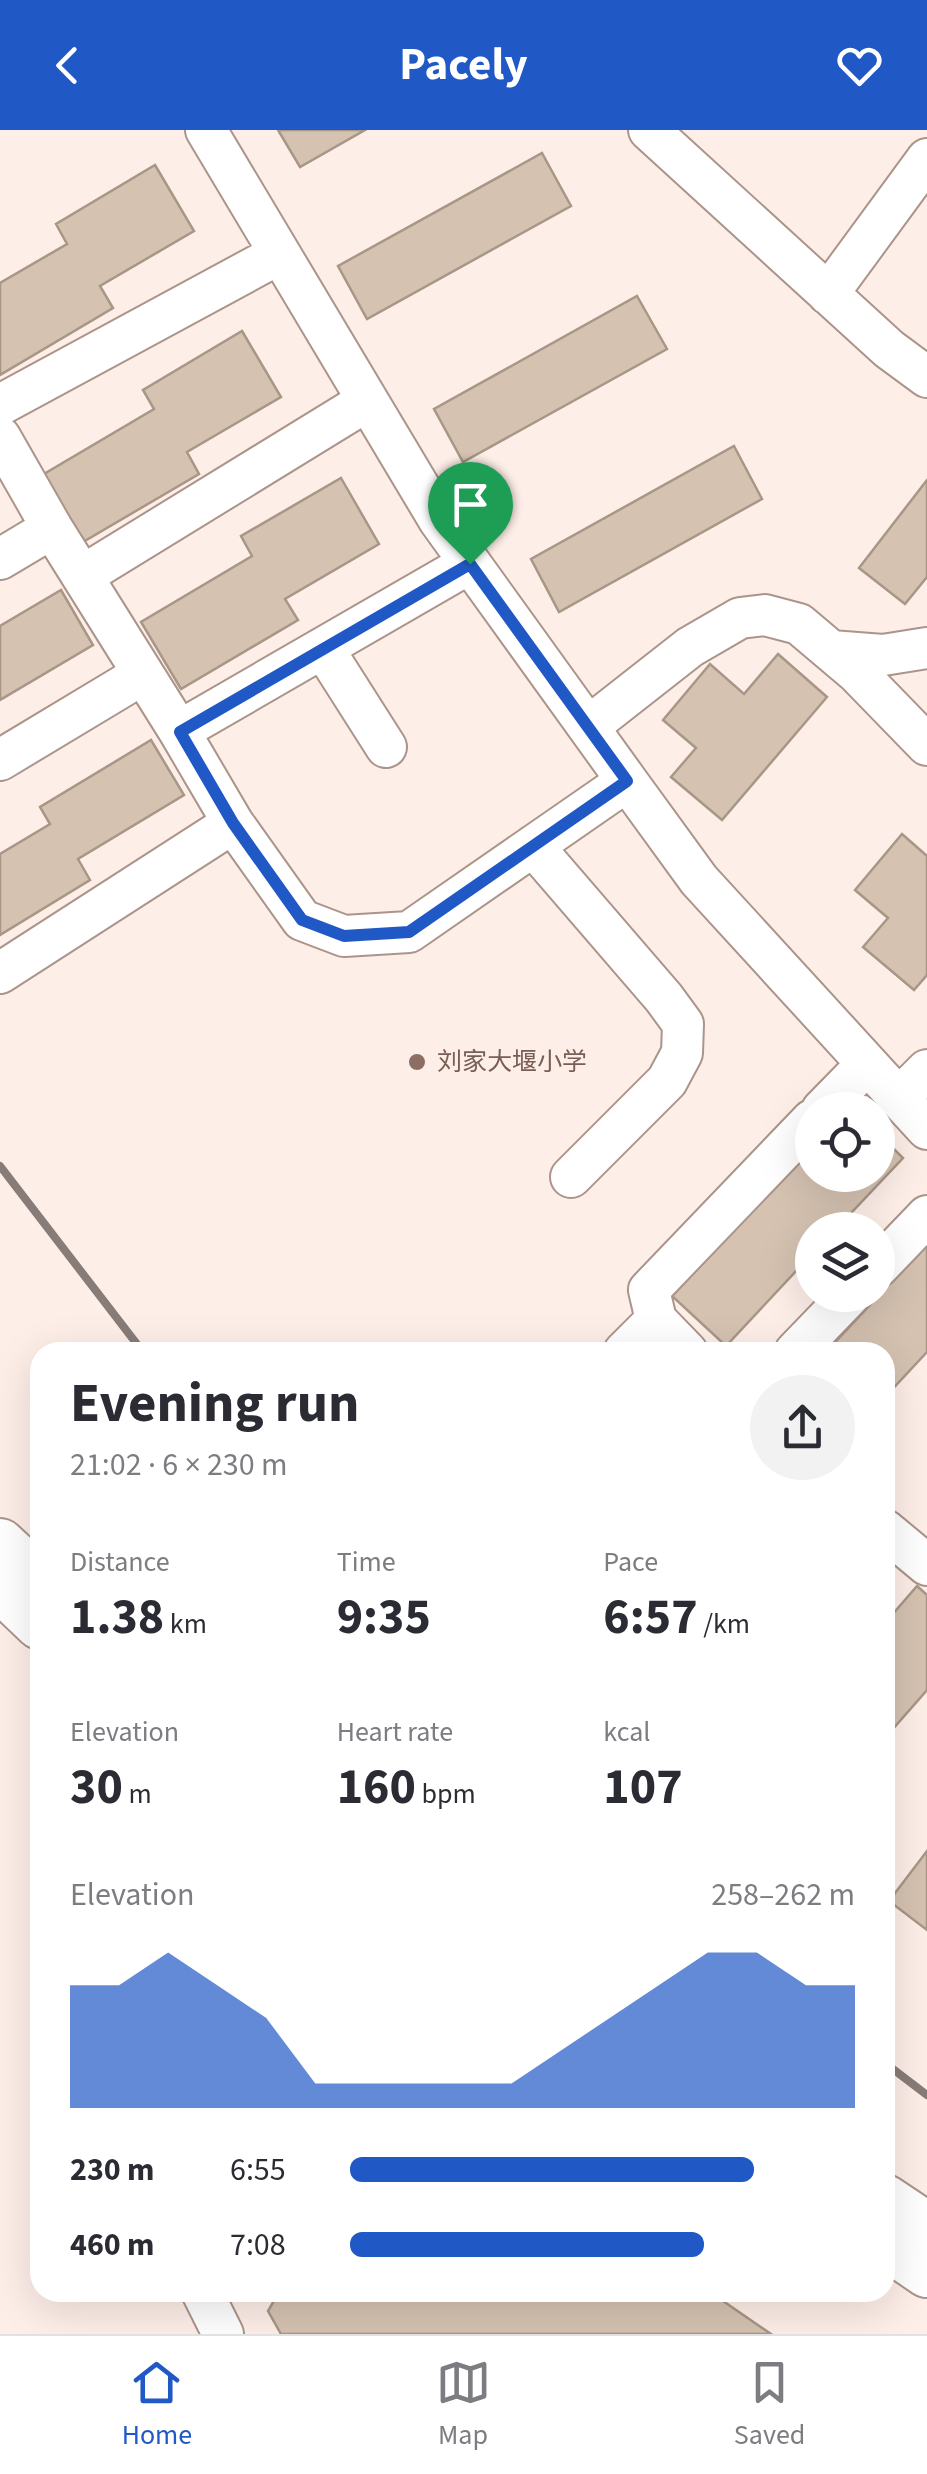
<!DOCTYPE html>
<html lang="en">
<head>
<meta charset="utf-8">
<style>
	:root { --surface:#fff; --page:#f2f2f3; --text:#2b2b33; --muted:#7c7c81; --line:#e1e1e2; --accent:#2059c6 }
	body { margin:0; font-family:"Source Sans 3","Noto Sans SC",sans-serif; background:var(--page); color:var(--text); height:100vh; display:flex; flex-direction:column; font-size:38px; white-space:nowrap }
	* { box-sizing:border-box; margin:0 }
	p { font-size:32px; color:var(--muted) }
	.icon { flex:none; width:55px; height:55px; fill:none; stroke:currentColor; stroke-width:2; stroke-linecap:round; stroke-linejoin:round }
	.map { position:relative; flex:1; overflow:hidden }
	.drawer { position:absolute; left:30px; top:1212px; width:865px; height:960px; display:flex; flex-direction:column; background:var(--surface); border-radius:30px; box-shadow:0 10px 40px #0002 }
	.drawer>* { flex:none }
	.buttons { position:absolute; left:795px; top:962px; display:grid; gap:20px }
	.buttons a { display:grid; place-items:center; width:100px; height:100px; border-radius:50%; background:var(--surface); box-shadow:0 10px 40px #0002; font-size:50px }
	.pin { position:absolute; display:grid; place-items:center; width:85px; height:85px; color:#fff; margin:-102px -42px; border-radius:50% 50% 50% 0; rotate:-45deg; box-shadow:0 0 10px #0007 }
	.pin .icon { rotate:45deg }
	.round { display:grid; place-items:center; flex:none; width:105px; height:105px; border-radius:52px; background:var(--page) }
	.headline { display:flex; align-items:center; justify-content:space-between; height:170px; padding:0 40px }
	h1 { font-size:55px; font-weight:700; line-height:75px }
	.stats { display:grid; grid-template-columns:repeat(3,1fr); gap:15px; height:170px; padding:10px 40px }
	.stats div { display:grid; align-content:center }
	.stats b { font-size:50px; font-weight:700 }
	.stats small { font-size:28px; font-weight:400 }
	.stats p { font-size:28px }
	.chart { height:280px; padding:20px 40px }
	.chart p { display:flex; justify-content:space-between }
	.chart svg { width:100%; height:180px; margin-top:10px; fill:var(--accent); opacity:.7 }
	ul { padding:0 40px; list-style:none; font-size:32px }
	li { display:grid; grid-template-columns:160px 120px 1fr; align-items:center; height:75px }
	li i { height:25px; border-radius:12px; background:var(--accent) }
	header { display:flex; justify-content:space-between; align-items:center; height:130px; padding:0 40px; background:var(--accent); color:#fff; font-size:45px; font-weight:700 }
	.menu { display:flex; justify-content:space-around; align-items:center; height:140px; border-top:2px solid var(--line); background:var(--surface); font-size:28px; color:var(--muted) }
	.menu a { display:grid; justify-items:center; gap:5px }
	.menu .on { color:var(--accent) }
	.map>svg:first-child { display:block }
</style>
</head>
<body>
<header><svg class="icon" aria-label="back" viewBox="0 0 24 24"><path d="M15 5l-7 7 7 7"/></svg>Pacely<svg class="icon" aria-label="heart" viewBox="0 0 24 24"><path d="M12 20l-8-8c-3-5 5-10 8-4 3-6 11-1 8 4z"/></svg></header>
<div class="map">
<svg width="927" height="2204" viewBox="0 0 927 2204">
	<rect width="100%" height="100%" fill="#feeee8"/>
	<path fill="#d5c2b1" stroke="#a89686" stroke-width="2.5" d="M278,0H365L300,37Z
		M542,23L571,76L367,189L338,136Z
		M155,35L194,101L100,156L113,178L0,245V153L67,114L56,94Z
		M637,166L667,219L463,332L434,279Z
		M242,201L281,267L187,322L199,344L83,412L44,344L154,279L143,260Z
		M734,316L762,369L559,482L531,429Z
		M341,348L379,414L285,469L298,490L181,559L141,492L252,426L241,406Z
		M927,350V447L905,474L859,438Z
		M61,460L93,515L0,570V496Z
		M778,524L827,567L722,690L671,647L696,618L663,590L710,534L744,564Z
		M151,610L184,665L78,729L90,750L0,805V724L50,694L40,677Z
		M902,704L927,726V845L914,860L863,817L888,788L855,760Z
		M878,1003L903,1028L835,1100H812V1124L726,1216L672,1166L812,1016V1045H878Z
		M927,1114V1222L885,1267V1222H826Z
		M917,1456L927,1465V1560L885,1608V1493Z
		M927,1721V1800L889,1771Z
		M279,2162H710L771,2204H281L268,2181Z"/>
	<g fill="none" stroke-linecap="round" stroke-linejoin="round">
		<g stroke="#ab948a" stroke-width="44">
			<path id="minor" d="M206,0L439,390L627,651L699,750L927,999
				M649,0L889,219L927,247
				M828,164L927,29
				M0,275L279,124
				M0,307L52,398L179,601L233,693L302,790L344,806L409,802L627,651
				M0,429L52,398
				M82,446L367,271
				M323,518L386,617
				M831,521L883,525L927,518
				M588,597L690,517L740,488L765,485L799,494L857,543L927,615
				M179,601L470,433
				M0,630L143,544
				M533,716L664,868L683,894L682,923L667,951L571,1047
				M0,843L233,693
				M899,968L927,940
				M822,980L867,934
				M878,1137L927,1086
				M624,1222L656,1190
				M687,1222L656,1190L649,1160L812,990
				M795,1222L850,1165
				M885,1400L927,1435
				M202,2162L223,2204"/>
		</g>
		<g stroke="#ab948a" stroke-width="54">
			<path id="major" d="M0,1414L40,1451
				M0,1456L40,1494
				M885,2070L927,2098
				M885,2113L927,2142"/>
		</g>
		<use href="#minor" stroke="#fff" stroke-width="40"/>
		<use href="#major" stroke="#fff" stroke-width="50"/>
		<path stroke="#887c78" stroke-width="8" d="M0,1036L143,1222
			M885,1933L927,1965"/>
	</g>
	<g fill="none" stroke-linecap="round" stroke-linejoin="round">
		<g stroke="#fff" stroke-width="20">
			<path id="route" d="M470,434L627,651L409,802L344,806L302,790L233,693L180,602Z"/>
		</g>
		<use href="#route" stroke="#2059c6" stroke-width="12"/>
	</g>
	<circle fill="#8d6e63" stroke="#feeee8" stroke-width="4" cx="417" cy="932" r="10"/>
	<g text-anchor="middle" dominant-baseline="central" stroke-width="10" stroke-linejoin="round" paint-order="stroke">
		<g font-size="25" fill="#785e54" stroke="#feeee8" text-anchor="start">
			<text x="437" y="932">刘家大堰小学</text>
		</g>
	</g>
</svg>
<div class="buttons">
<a><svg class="icon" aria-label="locate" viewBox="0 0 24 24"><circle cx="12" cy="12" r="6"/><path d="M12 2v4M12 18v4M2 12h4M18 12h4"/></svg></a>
<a><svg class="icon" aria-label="layers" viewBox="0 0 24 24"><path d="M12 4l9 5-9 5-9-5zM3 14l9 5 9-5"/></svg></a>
</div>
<div class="pin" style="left:470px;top:434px;background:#1e9e55"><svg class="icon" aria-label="arrive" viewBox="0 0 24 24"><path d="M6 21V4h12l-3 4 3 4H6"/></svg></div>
<section class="drawer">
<div class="headline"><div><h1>Evening run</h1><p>21:02 · 6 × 230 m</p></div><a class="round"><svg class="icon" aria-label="share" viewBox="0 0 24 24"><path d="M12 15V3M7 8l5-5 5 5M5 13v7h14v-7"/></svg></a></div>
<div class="stats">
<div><p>Distance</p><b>1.38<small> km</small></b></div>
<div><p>Time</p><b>9:35</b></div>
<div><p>Pace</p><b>6:57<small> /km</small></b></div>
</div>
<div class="stats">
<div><p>Elevation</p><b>30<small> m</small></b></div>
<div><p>Heart rate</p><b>160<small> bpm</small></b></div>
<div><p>kcal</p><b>107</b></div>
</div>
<div class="chart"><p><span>Elevation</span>258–262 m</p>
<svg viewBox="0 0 160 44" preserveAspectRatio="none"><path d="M0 44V14L10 14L20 6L30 14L40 22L50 38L60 38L70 38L80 38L90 38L100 30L110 22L120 14L130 6L140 6L150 14L160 14V44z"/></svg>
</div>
<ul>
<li><b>230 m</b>6:55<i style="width:80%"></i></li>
<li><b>460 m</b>7:08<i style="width:70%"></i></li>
</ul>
</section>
</div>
<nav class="menu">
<a class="on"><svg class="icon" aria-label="home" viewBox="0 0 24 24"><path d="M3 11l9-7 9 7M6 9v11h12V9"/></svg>Home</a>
<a><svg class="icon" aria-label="map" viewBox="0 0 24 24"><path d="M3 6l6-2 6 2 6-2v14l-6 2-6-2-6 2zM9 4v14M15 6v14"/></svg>Map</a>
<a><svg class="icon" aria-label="saved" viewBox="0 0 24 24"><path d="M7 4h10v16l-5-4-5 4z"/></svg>Saved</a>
</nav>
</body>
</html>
